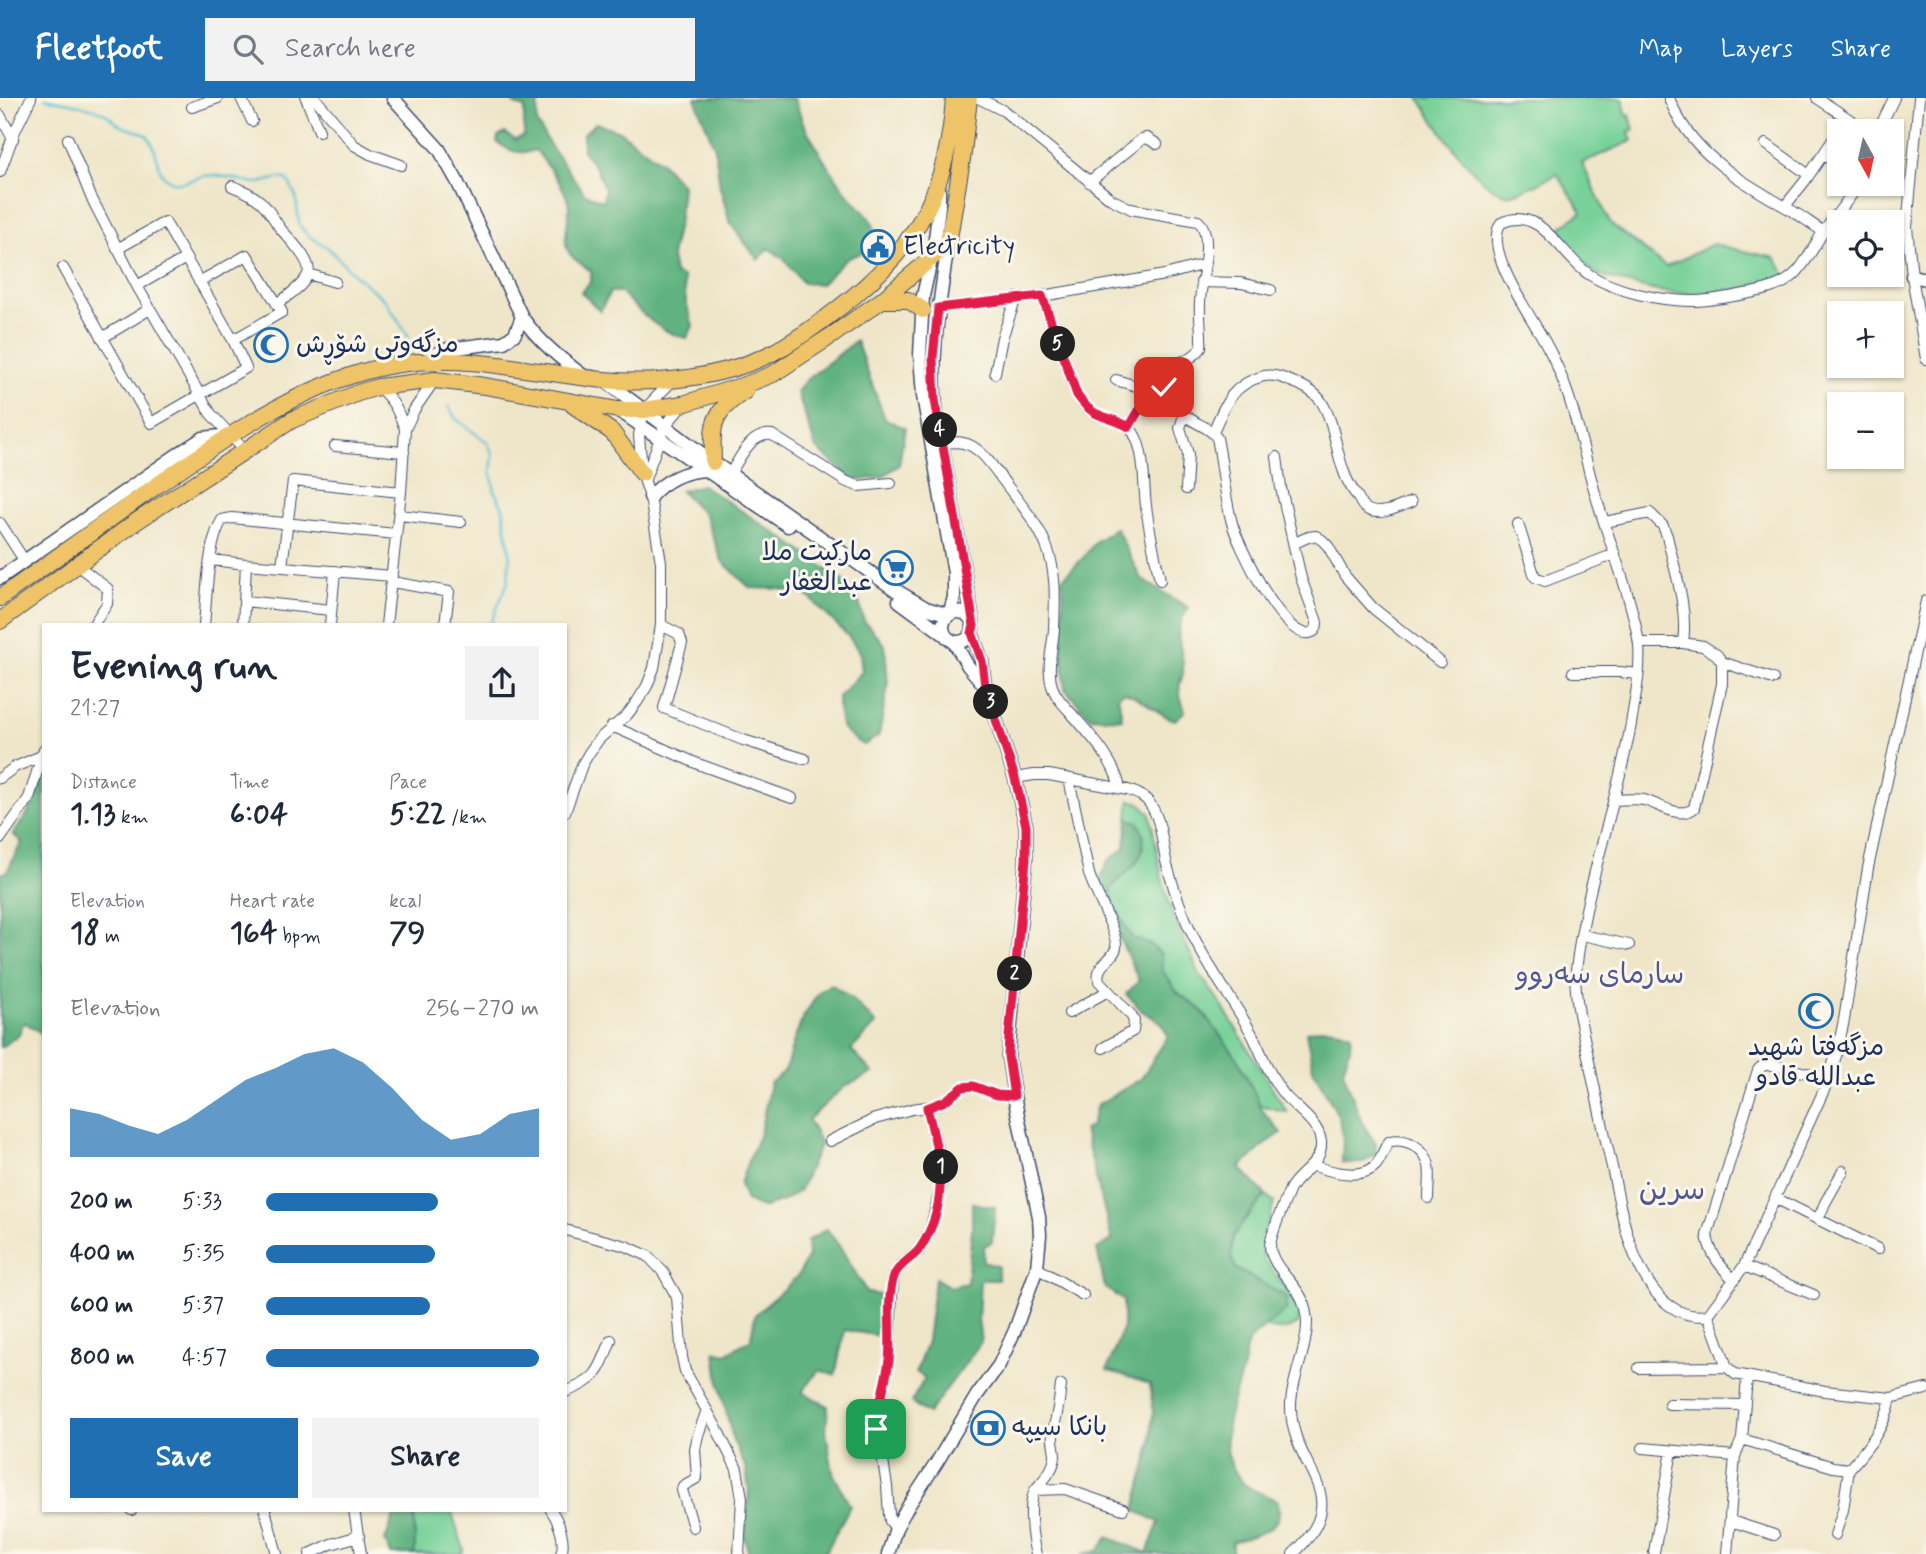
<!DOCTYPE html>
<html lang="en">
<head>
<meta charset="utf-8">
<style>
	:root { --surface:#fff; --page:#f2f2f3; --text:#1f2937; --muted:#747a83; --accent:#1f6fb2 }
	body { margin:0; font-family:Mynerve,"Playpen Sans Arabic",sans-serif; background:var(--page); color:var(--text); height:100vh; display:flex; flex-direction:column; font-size:26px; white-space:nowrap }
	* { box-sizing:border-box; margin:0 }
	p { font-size:23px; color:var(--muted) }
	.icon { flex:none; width:38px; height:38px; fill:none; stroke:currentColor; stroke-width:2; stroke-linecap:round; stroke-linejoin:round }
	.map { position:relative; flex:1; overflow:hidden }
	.sheet { position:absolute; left:42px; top:525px; width:525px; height:889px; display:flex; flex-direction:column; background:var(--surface); border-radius:0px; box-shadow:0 2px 5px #0004 }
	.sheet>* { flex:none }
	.needle { width:46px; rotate:172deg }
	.controls { position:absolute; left:1827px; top:21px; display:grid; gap:14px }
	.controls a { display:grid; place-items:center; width:77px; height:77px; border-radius:0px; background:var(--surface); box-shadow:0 2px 5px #0004; font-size:35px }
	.pin { position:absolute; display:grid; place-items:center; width:60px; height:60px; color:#fff; margin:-30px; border-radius:14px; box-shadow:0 4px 10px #0006 }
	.km { position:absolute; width:35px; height:35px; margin:-18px; border-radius:50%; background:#222; color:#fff; font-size:19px; line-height:35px; text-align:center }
	.round { display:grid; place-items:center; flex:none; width:74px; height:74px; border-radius:0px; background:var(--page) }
	.summary { display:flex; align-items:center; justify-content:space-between; height:119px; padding:0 28px }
	h1 { font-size:38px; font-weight:700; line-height:52px }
	.metrics { display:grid; grid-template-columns:repeat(3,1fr); gap:10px; height:119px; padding:7px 28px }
	.metrics div { display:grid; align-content:center }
	.metrics b { font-size:30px; font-weight:700 }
	.metrics small { font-size:19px; font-weight:400 }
	.metrics p { font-size:19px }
	.chart { height:196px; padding:14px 28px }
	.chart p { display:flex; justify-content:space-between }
	.chart svg { width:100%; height:126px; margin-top:7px; fill:var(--accent); opacity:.7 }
	.cta { display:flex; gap:14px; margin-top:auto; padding:14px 28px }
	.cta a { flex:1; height:80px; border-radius:0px; background:var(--accent); color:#fff; font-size:28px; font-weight:700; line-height:80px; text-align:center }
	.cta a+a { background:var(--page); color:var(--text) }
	ul { padding:0 28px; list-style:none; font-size:23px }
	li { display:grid; grid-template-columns:112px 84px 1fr; align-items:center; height:52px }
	li i { height:18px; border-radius:9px; background:var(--accent) }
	header { display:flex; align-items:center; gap:42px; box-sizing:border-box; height:98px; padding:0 35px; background:var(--accent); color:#fff }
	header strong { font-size:33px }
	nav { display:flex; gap:38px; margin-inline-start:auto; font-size:24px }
	.search { width:490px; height:63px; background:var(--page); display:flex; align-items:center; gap:18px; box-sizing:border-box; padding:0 24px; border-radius:0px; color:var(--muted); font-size:26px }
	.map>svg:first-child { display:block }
</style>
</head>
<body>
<header>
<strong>Fleetfoot</strong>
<div class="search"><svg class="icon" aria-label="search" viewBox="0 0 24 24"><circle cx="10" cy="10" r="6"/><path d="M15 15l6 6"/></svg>Search here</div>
<nav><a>Map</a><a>Layers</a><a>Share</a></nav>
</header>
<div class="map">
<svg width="1926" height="1456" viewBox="0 0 1926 1456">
	<rect width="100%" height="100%" fill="#fbf7ec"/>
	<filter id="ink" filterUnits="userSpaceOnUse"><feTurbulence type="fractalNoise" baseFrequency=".0143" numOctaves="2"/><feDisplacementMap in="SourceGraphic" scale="14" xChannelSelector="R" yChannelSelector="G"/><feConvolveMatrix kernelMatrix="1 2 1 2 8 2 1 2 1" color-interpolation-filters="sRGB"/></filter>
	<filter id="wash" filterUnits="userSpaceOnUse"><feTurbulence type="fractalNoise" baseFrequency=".00686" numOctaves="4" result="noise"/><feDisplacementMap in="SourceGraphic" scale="28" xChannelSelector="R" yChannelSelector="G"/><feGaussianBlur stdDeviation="1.57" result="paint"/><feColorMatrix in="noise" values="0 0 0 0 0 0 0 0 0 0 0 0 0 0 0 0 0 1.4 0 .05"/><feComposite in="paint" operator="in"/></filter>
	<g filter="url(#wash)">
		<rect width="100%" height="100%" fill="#efe6c9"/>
		<path fill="#77d198" stroke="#49807b" stroke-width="2" d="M1419,0H1623L1626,16H1629L1634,31L1629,34L1632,43L1582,65L1610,125L1666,169L1713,146L1775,160L1786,177C1753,191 1711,198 1675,195C1656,194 1635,188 1617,182C1609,180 1599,178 1592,173C1578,162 1567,146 1556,133L1582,114L1557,76C1544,82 1526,93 1512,96C1485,102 1432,21 1419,0Z
			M1130,702L1140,705L1150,715L1162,780L1172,816L1200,877L1219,903L1287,1014L1260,1007L1237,960L1201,912L1177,894L1161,871V856L1151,847L1132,840L1113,806L1111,790L1137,764L1144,738L1138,724L1128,721Z
			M1266,1097L1274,1104L1263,1144L1264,1162L1290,1195L1300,1219L1298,1226C1286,1232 1278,1234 1265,1229L1286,1212L1287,1199L1236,1171L1231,1159L1233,1139L1246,1120Z
			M414,1412H451L464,1452L462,1456H415Z"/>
		<path fill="#61b380" stroke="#3e716f" stroke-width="2" d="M513,0H538L537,25L551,49L585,96L603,103L605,91L596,70L583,53V36L596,25L619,33L662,65L682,87L679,121L671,158L674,175L683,180L686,204L693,228L687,240C658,235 641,214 620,194H610L600,213L581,194L591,183V173C584,168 575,163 570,156C559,141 573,120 568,103C562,84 547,68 536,52C520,57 510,54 497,44L498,39L505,35L515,42L524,38V10L514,6Z
			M695,0H794L803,25L822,59L845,93L871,122L881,147L846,161L821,186L803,185L784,161L768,150L758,162L730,125L720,89L715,50Z
			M856,243L885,321L905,330L899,367L882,379L854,383L816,350L797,294L805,283Z
			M702,387L795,448L856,493L864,523L885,547L888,587L879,637L864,647C839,633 839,627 838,599L862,574L860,555L849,539L807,497L780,491L750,490L722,463L704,416L681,393Z
			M1116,430L1141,481L1189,510C1168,538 1185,547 1183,575C1183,577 1180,584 1180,586C1178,595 1182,604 1185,613L1175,622C1156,616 1143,599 1124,594L1118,597L1122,621L1090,619L1065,591L1062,551L1063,497L1062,481L1083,460L1096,443Z
			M44,665V937L24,924L19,936L2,949H0V775H6L22,744L13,736L28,715L40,689L38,683Z
			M1128,721L1138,724C1154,757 1132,768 1111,790L1113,806L1132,840L1151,847L1161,857L1162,872L1177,894L1201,912L1237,960L1263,1013L1281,1035L1264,1047L1240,1070L1266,1097L1246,1120L1233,1139L1231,1159L1236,1171L1287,1199L1286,1212C1280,1218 1252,1237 1249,1243C1245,1249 1245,1262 1243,1269C1232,1310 1211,1349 1244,1386C1250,1392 1269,1398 1278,1403C1278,1407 1280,1411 1279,1415C1278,1434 1248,1439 1232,1444V1456H1082L1098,1453L1108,1439L1147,1455L1159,1424L1135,1412L1151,1345L1153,1313L1150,1286L1107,1272L1123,1229V1202L1105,1190L1097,1151L1112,1142L1084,1032L1091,1028L1097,1007L1141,981L1168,938L1162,925L1142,913L1126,896L1139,883L1112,823L1099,785L1107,764L1125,750Z
			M831,886L852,901L876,926L851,952L873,975L844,989L808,1022L821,1045L799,1093L783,1103L762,1110L746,1103L740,1086L748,1063L760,1036L770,985L785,973L795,939L804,918L819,894Z
			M1325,930L1341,932L1351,936L1350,950L1343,973L1362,1025L1376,1046L1375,1057L1362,1065H1342L1343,1043L1339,1019L1313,971L1306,934Z
			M972,1105L995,1109L992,1144L984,1148L983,1164L998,1168V1182H980L978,1221L981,1244L928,1316L911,1304L925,1280L916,1274L927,1243L935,1180L950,1189L967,1185L972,1131Z
			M827,1131L842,1152L867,1195L881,1197L880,1238L845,1232L835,1277L819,1272L802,1294L828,1308L826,1334L833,1375L850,1408L826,1454L821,1456H749L744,1439L749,1393L746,1370L733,1342L719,1284L715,1253L726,1256L751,1241L755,1217L798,1178L808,1158L807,1143Z
			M396,1412H414L415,1456H391L385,1443Z"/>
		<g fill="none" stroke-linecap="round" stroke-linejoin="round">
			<path stroke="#53bcd0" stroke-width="2.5" d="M45,0C64,5 84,6 102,14C110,18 116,26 124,29C130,32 138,32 144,36C162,47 151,77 173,84C184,87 194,80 204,78C222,75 239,84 257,85C269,85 276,77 288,82L296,99L299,125L302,131L309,138L327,149L356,178L385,202L409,239
				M448,308L456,321L487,344L493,356L491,373L495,394L503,410L510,456L508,484L490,527"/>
		</g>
	</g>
	<g filter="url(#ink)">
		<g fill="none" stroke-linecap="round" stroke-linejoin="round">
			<g stroke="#3b4a6e" stroke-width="12">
				<path id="minor" d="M241,0L252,23
					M306,0L319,33
					M315,0L354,47L370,56L401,67
					M978,0L1004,13L1111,101L1131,111L1198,123C1215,136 1200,185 1200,205C1199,220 1202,235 1201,250C1190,265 1176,263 1164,273C1155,283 1167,289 1172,295C1179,302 1179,312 1186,318C1197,327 1210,329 1217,340C1223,368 1224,397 1232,425C1238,447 1283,541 1309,535C1316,534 1317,530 1317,524L1301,480L1281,390L1277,359
					M1669,0C1690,54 1735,79 1782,107C1797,115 1810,125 1824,134
					M1817,0L1867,33
					M1919,0L1907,129L1912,178L1926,261
					M192,9L218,0
					M0,17L13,41
					M1878,33L1894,0
					M68,41L91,99L137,188L211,316L245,353
					M1766,46L1809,77
					M1823,57L1839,66
					M0,74L15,33L31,0
					M1089,84L1142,41L1147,40L1157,46
					M1859,86C1848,103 1836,117 1824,133C1814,147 1807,165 1794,177C1781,189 1762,193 1745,196C1728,199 1710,203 1692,203C1661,203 1617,194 1590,177C1561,159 1542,106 1501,125C1482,152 1532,219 1545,244C1570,288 1579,336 1592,384C1602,422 1616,458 1627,495C1632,512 1637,530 1639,547C1641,574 1635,600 1631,626C1616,709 1585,789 1576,873C1574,887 1577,902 1579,916C1590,967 1600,1018 1612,1069C1620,1109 1628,1157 1653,1191C1666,1209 1686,1221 1708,1217L1744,1168L1824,992L1837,955L1844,922L1868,770L1926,503
					M232,88C243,92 252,96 261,104C269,111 274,122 280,130C288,140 313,163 308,176C304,188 286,198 277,207
					M1785,108L1805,83L1847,21
					M63,170L151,325L246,270L233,242L165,124L117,151
					M308,176L335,184
					M199,184L247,157L282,214L233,242
					M1201,184L1241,185L1271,192
					M137,188L186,160
					M1042,198L1077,297C1083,306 1089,314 1100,318C1110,322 1121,322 1129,329C1146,346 1143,386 1146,408C1149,432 1155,458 1160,482
					M938,210L1042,198L1165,177L1205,166
					M102,240L150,211
					M995,275L1002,240L1016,200
					M1116,282L1153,293
					M378,289C393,301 398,313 405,331
					M1184,317L1180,330L1188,356L1186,391
					M1129,329C1139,314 1146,294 1162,286
					M1213,334C1225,306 1232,286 1264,278C1274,276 1282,279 1290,283C1300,286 1315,294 1321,303C1335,325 1335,351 1344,374C1347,383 1351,390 1357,398C1360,402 1361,407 1365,410C1378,420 1399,409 1411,404
					M942,345C949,345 957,343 963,345C981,348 994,371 1005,385C1019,404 1037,424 1046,447C1057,473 1055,503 1054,531C1053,548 1047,567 1051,584C1053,596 1063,606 1071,615C1090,637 1114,661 1120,690
					M335,348L404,354
					M730,376C740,360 751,334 772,337L845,383L858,388L891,385
					M645,381L664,329L682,308
					M399,417L461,424
					M1605,424L1650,415L1663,428L1667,438C1675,473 1688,510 1683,545
					M0,425L24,462
					M1518,426L1535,479L1545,483L1615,456
					M1295,445L1308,439L1316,438L1322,442L1328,448L1345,478L1373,510L1440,564
					M211,462L246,466L392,478
					M77,467L108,491L107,506L93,527
					M282,468L293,383L401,394
					M392,484L449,494L445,527
					M245,503L331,512
					M204,527C207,498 207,446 222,422L232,420L396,436
					M243,527L246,466
					M330,527L335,473
					M386,527L401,394L405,331L414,312L434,283
					M661,527L679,536L682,545L664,610L743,642L805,661
					M1722,564L1773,581
					M1573,574H1619L1639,576
					M612,628L698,666L792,700
					M0,680L15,669L41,658
					M1015,680L1034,677H1049L1128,692C1136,695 1145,698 1150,706C1162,723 1162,747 1167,767C1175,796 1185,824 1200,851C1216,881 1237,908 1253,938C1263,958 1271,982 1286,999C1298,1012 1319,1025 1321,1044C1323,1066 1298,1075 1290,1091C1285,1103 1271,1137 1270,1147C1270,1167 1295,1185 1302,1201C1305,1207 1306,1216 1307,1222C1308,1249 1292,1280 1291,1306C1289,1372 1359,1395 1293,1456
					M1069,681L1089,776C1094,792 1119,838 1116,850C1112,864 1095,866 1099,883L1131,917L1134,923L1133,933L1103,950
					M1614,702C1623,702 1634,700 1644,702C1659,706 1680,722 1694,710L1722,586V564L1717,557L1703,548L1683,545H1639
					M565,714L582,667L589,655L599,641L627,617L637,604L647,588L654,570L661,527V464L650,399L642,375L639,337L644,312L673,282
					M0,741L29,700L44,651
					M1582,837L1629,847
					M1069,915L1108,893
					M830,1043L875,1021L912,1011L934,1008L945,1003L963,989L973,988L997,997L1014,998
					M1312,1067C1328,1073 1362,1083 1376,1067C1382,1060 1383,1050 1390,1043C1406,1040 1425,1049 1429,1067C1431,1077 1429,1090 1429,1100
					M1775,1100L1878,1151
					M1818,1122L1825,1105L1843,1073
					M565,1132L626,1148L648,1158L663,1174L677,1199L682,1259L685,1273L715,1327L737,1371L742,1400L739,1456
					M1744,1168L1814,1197
					M1037,1170L1083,1197
					M1734,1182C1720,1168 1710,1156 1707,1137L1758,972L1761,969L1768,966L1828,980
					M1708,1217L1727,1269L1735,1276L1825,1293L1891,1300L1926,1291
					M1639,1270L1727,1269
					M565,1294C598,1282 599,1273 611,1242
					M1669,1306L1745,1307
					M1742,1341L1833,1369L1849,1371C1868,1350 1885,1329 1891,1300
					M1643,1350L1735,1358
					M1035,1392L1065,1391L1123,1411
					M131,1412H132
					M265,1412L277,1456
					M354,1412L361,1456
					M551,1412C559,1424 566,1443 561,1456
					M1731,1423L1774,1437
					M693,1429L682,1392L683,1388L697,1380L695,1351L698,1337L707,1312
					M896,1430L890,1423L889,1416L887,1388L877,1326L889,1263L892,1196L894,1179L901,1167L919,1153L930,1133L941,1088V1072L938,1052L927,1010
					M1835,1437L1843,1412L1849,1371
					M1654,1454L1672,1353
					M310,1456L331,1446L359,1438
					M1036,1456C1032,1442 1027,1403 1036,1391C1044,1381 1054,1372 1055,1358C1055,1351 1052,1343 1053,1336C1053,1329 1056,1322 1057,1315C1059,1306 1060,1296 1061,1287
					M1727,1456L1735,1358L1742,1341L1747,1279"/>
			</g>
			<g stroke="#3b4a6e" stroke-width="15">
				<path id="tertiary" d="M393,0L439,51L457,83L522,219C539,244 561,261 585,279
					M948,146C940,204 929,259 937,318L973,524
					M1912,178L1926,181
					M425,262L436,256L448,251L504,244L515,236L522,219
					M604,282L713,364L897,493L926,510L949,517L954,499V475L923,298L920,257L923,198L934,149L939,108V88
					M618,312L788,428
					M650,399C665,382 683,373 706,372
					M0,480L184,352L203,340L230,337
					M899,503L945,537
					M943 529a15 15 0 1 1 30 0a15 15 0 1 1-30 0Z
					M954,544L968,568L985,588
					M888,1456L896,1430L907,1410L937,1364L977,1297L999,1267L1015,1232L1037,1170L1040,1137L1039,1119L1014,998L1008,958L1026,762V728L1015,680L985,588L982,563L972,535"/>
			</g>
			<g stroke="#3b4a6e" stroke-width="18">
				<path id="trunk" d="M882,202H908L923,212
					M573,307L612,334L642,375
					M713,364C712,326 711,315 745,293
					M0,500C50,464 99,429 149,393C213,348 278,301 353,277C443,247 515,273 604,282C655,287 719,280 766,258C797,243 827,220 854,198C921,142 948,88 954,0
					M0,523L137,423L292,322L358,295L378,289L435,282L485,288L618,312H644L683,306L748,286L773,276L834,236L882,202L948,146L963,55L969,0"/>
			</g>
			<use href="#minor" stroke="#fff" stroke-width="10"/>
			<use href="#tertiary" stroke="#fff" stroke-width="12"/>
			<use href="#trunk" stroke="#efc469" stroke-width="16"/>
		</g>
	</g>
	<g fill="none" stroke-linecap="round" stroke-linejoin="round" filter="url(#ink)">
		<g stroke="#fff" stroke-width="14">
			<path id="route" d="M876,1331C878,1307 886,1285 889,1262C892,1236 885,1200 895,1176C901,1164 914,1160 921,1149C951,1101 940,1061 927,1010L945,1003L963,989L973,988L997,997L1014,998L1008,958L1009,938L1026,762V728L1015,680L985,588L982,563L972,535L974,528L935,302L933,260L938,210L1042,198L1077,297C1096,324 1105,315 1129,329C1139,314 1146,294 1162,286L1164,289"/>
		</g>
		<use href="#route" stroke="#e11d48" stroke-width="9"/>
	</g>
	<defs>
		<g id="civic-ring" transform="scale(1.75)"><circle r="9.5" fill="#fbf7ec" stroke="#1f6fb2" stroke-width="1.5"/><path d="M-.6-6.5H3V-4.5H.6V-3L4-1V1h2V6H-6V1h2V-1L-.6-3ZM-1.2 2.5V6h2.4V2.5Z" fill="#1f6fb2"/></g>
		<g id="mosque-ring" transform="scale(1.75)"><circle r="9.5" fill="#fbf7ec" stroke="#1f6fb2" stroke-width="1.5"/><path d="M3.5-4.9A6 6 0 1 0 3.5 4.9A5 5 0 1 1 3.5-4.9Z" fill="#1f6fb2"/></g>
		<g id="supermarket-ring" transform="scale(1.75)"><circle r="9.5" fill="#fbf7ec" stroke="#1f6fb2" stroke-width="1.5"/><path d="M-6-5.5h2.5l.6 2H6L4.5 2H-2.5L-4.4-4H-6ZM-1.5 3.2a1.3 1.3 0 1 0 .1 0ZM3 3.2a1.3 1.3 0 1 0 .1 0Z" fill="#1f6fb2"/></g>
		<g id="bank-ring" transform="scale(1.75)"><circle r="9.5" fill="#fbf7ec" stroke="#1f6fb2" stroke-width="1.5"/><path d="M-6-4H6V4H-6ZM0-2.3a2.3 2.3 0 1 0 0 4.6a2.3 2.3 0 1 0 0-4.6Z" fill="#1f6fb2"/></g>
	</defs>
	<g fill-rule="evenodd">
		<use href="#civic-ring" x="878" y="149"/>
		<use href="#mosque-ring" x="271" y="247"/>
		<use href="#supermarket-ring" x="896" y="470"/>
		<use href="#mosque-ring" x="1816" y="913"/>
		<use href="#bank-ring" x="988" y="1330"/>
	</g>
	<g text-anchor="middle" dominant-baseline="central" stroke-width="6" stroke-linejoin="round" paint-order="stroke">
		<g font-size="26" fill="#1b2f5e" stroke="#fbf7ec" text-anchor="start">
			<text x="903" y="149">Electricity</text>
			<text x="296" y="247">مزگەوتی شۆڕش</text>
			<text x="872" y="455" text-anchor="end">ماركيت ملا<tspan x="872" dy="30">عبدالغفار</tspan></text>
			<text x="1816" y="950" text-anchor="middle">مزگەفتا شهيد<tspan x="1816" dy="30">عبدالله قادو</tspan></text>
			<text x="1012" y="1330">بانکا سیپە</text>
		</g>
		<g font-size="28" fill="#51588f" stroke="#fbf7ec">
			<text x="1600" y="877">سارمای سەروو</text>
		</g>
		<g font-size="30" fill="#51588f" stroke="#fbf7ec">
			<text x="1672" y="1092">سرين</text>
		</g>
	</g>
</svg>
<div class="controls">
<a><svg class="needle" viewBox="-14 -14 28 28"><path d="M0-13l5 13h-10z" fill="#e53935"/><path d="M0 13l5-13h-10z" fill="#747a83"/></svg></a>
<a><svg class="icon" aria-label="locate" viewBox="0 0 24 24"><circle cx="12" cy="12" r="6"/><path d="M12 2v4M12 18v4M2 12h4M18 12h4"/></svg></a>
<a>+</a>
<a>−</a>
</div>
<div class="pin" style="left:876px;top:1331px;background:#1e9e55"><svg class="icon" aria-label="arrive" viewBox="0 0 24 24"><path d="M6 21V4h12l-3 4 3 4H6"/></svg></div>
<div class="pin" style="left:1164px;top:289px;background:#d93025"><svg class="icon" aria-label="check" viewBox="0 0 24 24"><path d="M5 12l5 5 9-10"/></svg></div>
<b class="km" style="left:941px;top:1069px">1</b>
<b class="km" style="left:1015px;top:876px">2</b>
<b class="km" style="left:991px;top:604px">3</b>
<b class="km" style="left:940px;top:332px">4</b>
<b class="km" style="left:1058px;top:246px">5</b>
<section class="sheet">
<div class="summary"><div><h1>Evening run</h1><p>21:27</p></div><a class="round"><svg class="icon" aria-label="share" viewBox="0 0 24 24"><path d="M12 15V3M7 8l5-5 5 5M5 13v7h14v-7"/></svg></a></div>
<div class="metrics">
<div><p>Distance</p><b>1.13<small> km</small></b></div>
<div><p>Time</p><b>6:04</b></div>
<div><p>Pace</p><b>5:22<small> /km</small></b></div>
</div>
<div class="metrics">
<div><p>Elevation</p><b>18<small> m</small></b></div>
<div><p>Heart rate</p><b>164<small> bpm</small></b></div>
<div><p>kcal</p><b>79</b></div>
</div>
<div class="chart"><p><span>Elevation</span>256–270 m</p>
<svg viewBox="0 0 160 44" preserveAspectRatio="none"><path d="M0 44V27L10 29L20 33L30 36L40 31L50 24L60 17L70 13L80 8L90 6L100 11L110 20L120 31L130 38L140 36L150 29L160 27V44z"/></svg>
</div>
<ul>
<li><b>200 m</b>5:33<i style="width:63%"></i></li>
<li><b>400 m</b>5:35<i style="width:62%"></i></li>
<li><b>600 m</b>5:37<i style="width:60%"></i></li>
<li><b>800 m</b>4:57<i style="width:100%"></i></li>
</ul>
<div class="cta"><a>Save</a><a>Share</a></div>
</section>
</div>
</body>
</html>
